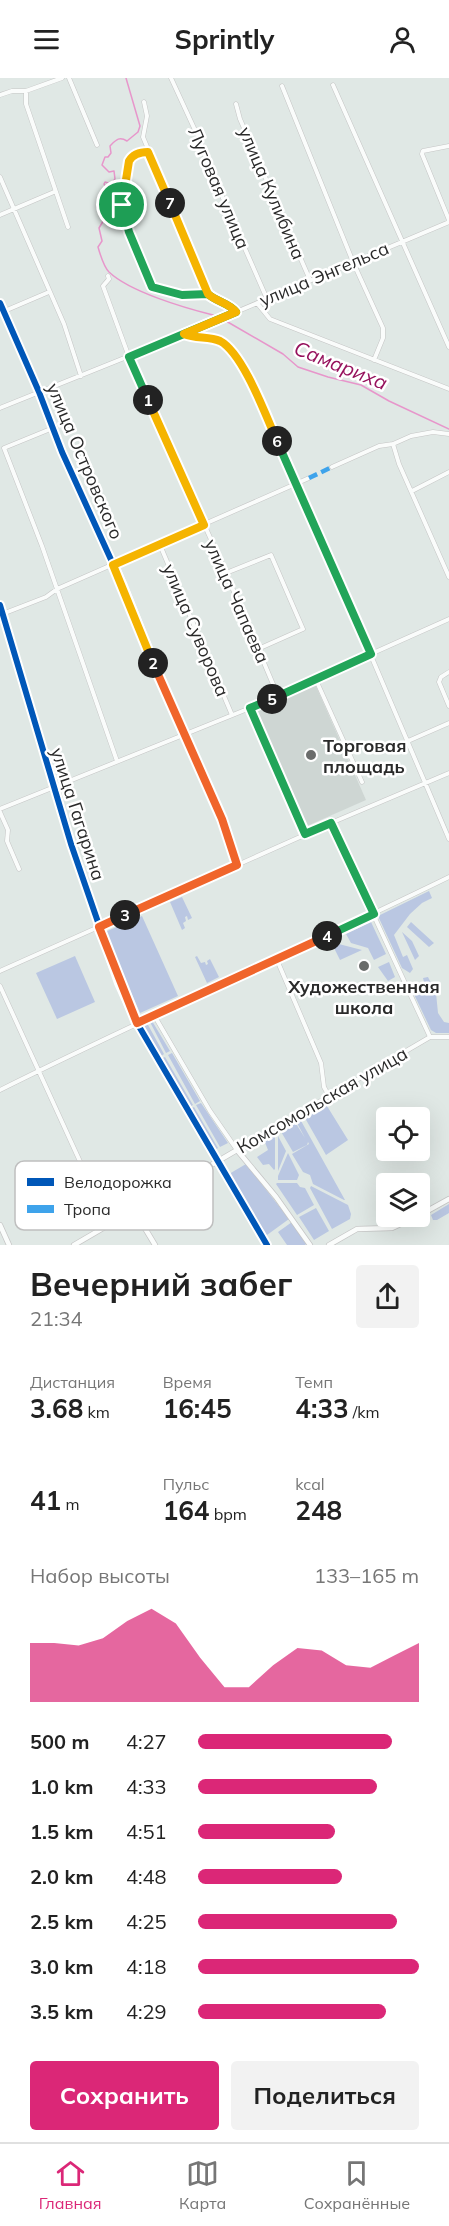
<!DOCTYPE html>
<html lang="ru">
<head>
<meta charset="utf-8">
<style>
	:root { --surface:#fff; --page:#f2f2f2; --text:#222; --muted:#767676; --line:#e0e0e0; --accent:#db2777 }
	body { margin:0; font-family:Mulish,sans-serif; background:var(--page); color:var(--text); height:100vh; display:flex; flex-direction:column; font-size:22px; white-space:nowrap }
	* { box-sizing:border-box; margin:0 }
	p { font-size:20px; color:var(--muted) }
	.icon { flex:none; width:33px; height:33px; fill:none; stroke:currentColor; stroke-width:2; stroke-linecap:round; stroke-linejoin:round }
	.map { position:relative; height:1167px; overflow:hidden }
	.sheet { display:flex; flex-direction:column; background:var(--surface); flex:1 }
	.sheet>* { flex:none }
	.fabs { position:absolute; left:376px; top:1029px; display:grid; gap:12px }
	.fabs a { display:grid; place-items:center; width:54px; height:54px; border-radius:6px; background:var(--surface); box-shadow:0 6px 24px #0002; font-size:30px }
	.pin { position:absolute; display:grid; place-items:center; width:51px; height:51px; color:#fff; margin:-26px; border:3px solid #fff; border-radius:50%; box-shadow:0 2px 6px #0007 }
	.km { position:absolute; width:30px; height:30px; margin:-15px; border-radius:50%; background:#222; color:#fff; font-size:16px; line-height:30px; text-align:center }
	.round { display:grid; place-items:center; flex:none; width:63px; height:63px; border-radius:6px; background:var(--page) }
	.head { display:flex; align-items:center; justify-content:space-between; height:102px; padding:0 30px }
	h1 { font-size:33px; font-weight:700; line-height:45px }
	.figures { display:grid; grid-template-columns:repeat(3,1fr); gap:9px; height:102px; padding:6px 30px }
	.figures div { display:grid; align-content:center }
	.figures b { font-size:26px; font-weight:700 }
	.figures small { font-size:16px; font-weight:400 }
	.figures p { font-size:16px }
	.chart { height:168px; padding:12px 30px }
	.chart p { display:flex; justify-content:space-between }
	.chart svg { width:100%; height:108px; margin-top:6px; fill:var(--accent); opacity:.7 }
	.action { display:flex; gap:12px; margin-top:auto; padding:12px 30px }
	.action a { flex:1; height:69px; border-radius:6px; background:var(--accent); color:#fff; font-size:24px; font-weight:700; line-height:69px; text-align:center }
	.action a+a { background:var(--page); color:var(--text) }
	ul { padding:0 30px; list-style:none; font-size:20px }
	li { display:grid; grid-template-columns:96px 72px 1fr; align-items:center; height:45px }
	li i { height:15px; border-radius:8px; background:var(--accent) }
	header { display:flex; justify-content:space-between; align-items:center; height:78px; padding:0 30px; background:var(--surface); font-size:27px; font-weight:700 }
	.menu { display:flex; justify-content:space-around; align-items:center; height:84px; border-top:2px solid var(--line); background:var(--surface); font-size:16px; color:var(--muted) }
	.menu a { display:grid; justify-items:center; gap:3px }
	.menu .active { color:var(--accent) }
	.map>svg:first-child { display:block }
</style>
</head>
<body>
<header><svg class="icon" aria-label="menu" viewBox="0 0 24 24"><path d="M4 6h16M4 12h16M4 18h16"/></svg>Sprintly<svg class="icon" aria-label="person" viewBox="0 0 24 24"><circle cx="12" cy="8" r="4"/><path d="M4 21q1-7 8-7t8 7"/></svg></header>
<div class="map">
<svg width="449" height="1167" viewBox="0 0 449 1167">
	<rect width="100%" height="100%" fill="#e0e8e5"/>
	<path fill="#bac7e2" d="M429,813L432,820L422,825L410,836L394,857L403,879L407,877L413,891L410,895L402,890L378,838Z
		M182,819L192,840L188,842L187,838L185,839L186,843L183,845L185,850L182,852L170,824Z
		M142,838L178,918L140,935L105,854Z
		M371,844L386,876L374,882L368,870L351,865L346,856Z
		M411,844L434,865L429,869L407,849Z
		M402,854L412,863L419,878L415,882Z
		M331,864L362,872L340,882Z
		M75,878L95,924L57,941L36,895Z
		M197,878L201,885L205,884L206,887L208,886L207,883L210,881L219,899L207,905L195,879Z
		M389,884L395,899L388,903L378,889Z
		M428,899L436,915L438,935L444,944L449,945V955H436L431,952L411,910L424,904L423,900Z
		M152,943L170,973L166,975L150,944Z
		M147,945L164,976L160,979L143,950Z
		M172,975L200,1023L195,1026L168,977Z
		M165,979L193,1027L189,1029L161,981Z
		M201,1025L228,1065L220,1069L196,1027Z
		M327,1028L348,1062L326,1077L305,1040Z
		M194,1029L218,1070L214,1073L190,1031Z
		M300,1041L345,1122H344L313,1106L310,1097L303,1094L292,1076L309,1066L308,1064L307,1067L293,1074L280,1052L295,1044L305,1060L296,1043Z
		M275,1055V1091L274,1092L269,1086L263,1087L257,1079L268,1072L264,1062Z
		M278,1058L286,1073L278,1093Z
		M288,1075L299,1097L297,1102H278V1098Z
		M246,1086L289,1141L267,1157L263,1156L229,1096Z
		M277,1105H297L300,1109L305,1110L314,1127L297,1137L276,1106Z
		M311,1108L348,1127L351,1136L350,1141L332,1151L310,1110Z
		M449,1126V1135L437,1142H433L431,1137Z
		M316,1130L329,1153L314,1162L299,1139Z
		M292,1144L307,1165L305,1167H287L278,1154Z"/>
	<path fill="#ced6d3" d="M315,606L366,722L307,748L256,633Z"/>
	<g fill="none" stroke-linecap="round" stroke-linejoin="round">
		<path stroke="#e796cb" stroke-width="1.5" d="M126,0L140,48L138,54L127,63C119,58 116,62 110,68L111,75L108,79H105L102,87L109,94L114,93L115,101L111,106L105,104L104,106L111,119L108,121L99,118V125L97,129L105,140L99,150L102,163L98,169C100,176 104,189 109,194C130,214 185,230 213,237
			M226,243L283,276L298,289L328,299L361,307L389,323L449,351"/>
		<g stroke="#c5c5c5" stroke-width="5">
			<path id="minor" d="M69,0L97,67
				M171,0L200,63L208,86L267,221
				M333,7L449,269
				M282,8L353,184L383,250V260L374,282
				M26,13V26L68,149
				M0,17L12,13H26L62,0
				M144,24L147,38L143,59L209,216C217,224 228,225 235,234
				M236,26L240,41L310,202
				M449,68L423,73L422,76L449,142
				M148,74L132,78L129,83L121,127L128,154L137,171L150,207C165,219 190,215 209,216
				M0,99L64,246L81,298
				M0,137L54,114
				M108,198L109,201L103,208L129,279L226,495L278,618
				M0,225L39,314L62,374L123,508L165,614L222,741L237,787
				M257,225L270,241L449,311
				M0,235L49,214
				M184,256C194,260 204,258 213,260C229,264 236,278 244,290L321,460L449,761
				M0,330L184,256L449,144
				M53,350L4,370L42,468L117,683
				M393,366L399,386L449,499
				M332,389L379,368L393,366L411,358L433,354L449,356
				M412,413L449,394
				M160,467L232,637
				M226,495L271,477L303,551L258,571
				M0,527L71,766L119,905L137,945L218,1083
				M0,537L46,519L57,511L309,400
				M449,594L441,599L439,604L449,628
				M316,602L362,704
				M251,630L305,756
				M408,663L449,645
				M0,731L250,630L449,541
				M0,734L8,752L7,763L19,791
				M331,745L430,959
				M277,882L321,985L324,1009L329,1018
				M0,893L338,742L449,695
				M0,908L109,1147
				M154,937L210,1033L237,1072L430,959H449
				M0,1012C148,938 300,872 449,799"/>
		</g>
		<g stroke="#c5c5c5" stroke-width="6">
			<path id="tertiary" d="M218,1083L267,1167
				M134,1132L155,1167
				M420,1137L449,1121
				M0,1147L9,1167
				M74,1167L237,1072L276,1119L310,1167
				M329,1167L357,1151L392,1150L418,1138"/>
		</g>
		<use href="#minor" stroke="#fafcfb" stroke-width="4"/>
		<use href="#tertiary" stroke="#fafcfb" stroke-width="4.5"/>
		<path stroke="#3ea3eb" stroke-width="4.5" stroke-dasharray="9 4.5" stroke-linecap="butt" d="M309,400L332,389"/>
		<g stroke="#fff" stroke-width="10">
			<path id="cycleway" d="M0,225L39,314L62,374L123,508L165,614L222,741L237,787
				M0,527L71,766L119,905L137,945L267,1167"/>
		</g>
		<use href="#cycleway" stroke="#0057b8" stroke-width="6"/>
	</g>
	<g fill="none" stroke-linecap="round" stroke-linejoin="round">
		<g stroke="#fff" stroke-width="12">
			<path id="split-1" d="M122,127L129,154L152,209L182,217L208,216C217,224 229,225 236,234L129,279L148,322"/>
		</g>
		<g stroke="#fff" stroke-width="12">
			<path id="split-2" d="M148,322L204,447L113,487L153,585"/>
		</g>
		<g stroke="#fff" stroke-width="12">
			<path id="split-3" d="M125,837L237,787L222,741L153,585"/>
		</g>
		<g stroke="#fff" stroke-width="12">
			<path id="split-4" d="M125,837L99,849L137,945L327,858"/>
		</g>
		<g stroke="#fff" stroke-width="12">
			<path id="split-5" d="M272,621L250,630L305,756L331,745L374,836L327,858"/>
		</g>
		<g stroke="#fff" stroke-width="12">
			<path id="split-6" d="M272,621L371,576L277,363"/>
		</g>
		<g stroke="#fff" stroke-width="12">
			<path id="split-7" d="M170,125L208,216C217,224 229,225 236,234L184,256C196,261 209,258 220,263C243,275 266,338 277,363"/>
		</g>
		<g stroke="#fff" stroke-width="12">
			<path id="split-8" d="M122,127L129,83C133,76 140,74 148,74L170,125"/>
		</g>
		<use href="#split-1" stroke="#22a559" stroke-width="8"/>
		<use href="#split-2" stroke="#f5b400" stroke-width="8"/>
		<use href="#split-3" stroke="#f0652b" stroke-width="8"/>
		<use href="#split-4" stroke="#f0652b" stroke-width="8"/>
		<use href="#split-5" stroke="#22a559" stroke-width="8"/>
		<use href="#split-6" stroke="#22a559" stroke-width="8"/>
		<use href="#split-7" stroke="#f5b400" stroke-width="8"/>
		<use href="#split-8" stroke="#f5b400" stroke-width="8"/>
	</g>
	<g fill="#6a6c6b" stroke="#fff" stroke-width="2">
		<circle cx="311" cy="677" r="6"/>
		<circle cx="364" cy="888" r="6"/>
	</g>
	<g text-anchor="middle" dominant-baseline="central" stroke-width="5" stroke-linejoin="round" paint-order="stroke">
		<g font-size="18" fill="#2a2a2a" stroke="#fff">
			<text transform="translate(219 110) rotate(67)">Луговая улица</text>
			<text transform="translate(272 115) rotate(67)">улица Кулибина</text>
			<text transform="translate(324 196) rotate(-23)">улица Энгельса</text>
			<text transform="translate(85 383) rotate(67)">улица Островского</text>
			<text transform="translate(237 523) rotate(66)">улица Чапаева</text>
			<text transform="translate(196 552) rotate(67)">улица Суворова</text>
			<text transform="translate(78 736) rotate(72)">улица Гагарина</text>
			<text transform="translate(322 1022) rotate(-30)">Комсомольская улица</text>
		</g>
		<g font-size="18" font-weight="bold" fill="#2a2a2a" stroke="#fff" text-anchor="start">
			<text x="323" y="667">Торговая<tspan x="323" dy="21">площадь</tspan></text>
			<text x="364" y="908" text-anchor="middle">Художественная<tspan x="364" dy="21">школа</tspan></text>
		</g>
		<g font-size="20" font-style="italic" fill="#96125d" stroke="#fff">
			<text transform="translate(341 287) rotate(22)">Самариха</text>
		</g>
	</g>
	<rect x="15" y="1083" width="198" height="69" rx="9" fill="#fff" stroke="#bfbfbf" stroke-width="1.5"/>
	<rect x="27" y="1100" width="27" height="8" fill="#0057b8"/>
	<rect x="27" y="1127" width="27" height="8" fill="#3ea3eb"/>
	<g font-size="16" fill="#2a2a2a">
		<text x="64" y="1110">Велодорожка</text>
		<text x="64" y="1137">Тропа</text>
	</g>
</svg>
<div class="fabs">
<a><svg class="icon" aria-label="locate" viewBox="0 0 24 24"><circle cx="12" cy="12" r="6"/><path d="M12 2v4M12 18v4M2 12h4M18 12h4"/></svg></a>
<a><svg class="icon" aria-label="layers" viewBox="0 0 24 24"><path d="M12 4l9 5-9 5-9-5zM3 14l9 5 9-5"/></svg></a>
</div>
<div class="pin" style="left:122px;top:127px;background:#1e9e55"><svg class="icon" aria-label="arrive" viewBox="0 0 24 24"><path d="M6 21V4h12l-3 4 3 4H6"/></svg></div>
<b class="km" style="left:148px;top:322px">1</b>
<b class="km" style="left:153px;top:585px">2</b>
<b class="km" style="left:125px;top:837px">3</b>
<b class="km" style="left:327px;top:858px">4</b>
<b class="km" style="left:272px;top:621px">5</b>
<b class="km" style="left:277px;top:363px">6</b>
<b class="km" style="left:170px;top:125px">7</b>
</div>
<section class="sheet">
<div class="head"><div><h1>Вечерний забег</h1><p>21:34</p></div><a class="round"><svg class="icon" aria-label="share" viewBox="0 0 24 24"><path d="M12 15V3M7 8l5-5 5 5M5 13v7h14v-7"/></svg></a></div>
<div class="figures">
<div><p>Дистанция</p><b>3.68<small> km</small></b></div>
<div><p>Время</p><b>16:45</b></div>
<div><p>Темп</p><b>4:33<small> /km</small></b></div>
</div>
<div class="figures">
<div><b>41<small> m</small></b></div>
<div><p>Пульс</p><b>164<small> bpm</small></b></div>
<div><p>kcal</p><b>248</b></div>
</div>
<div class="chart"><p><span>Набор высоты</span>133–165 m</p>
<svg viewBox="0 0 160 44" preserveAspectRatio="none"><path d="M0 44V20L10 20L20 21L30 18L40 11L50 6L60 12L70 26L80 38L90 38L100 29L110 22L120 23L130 29L140 30L150 25L160 20V44z"/></svg>
</div>
<ul>
<li><b>500 m</b>4:27<i style="width:88%"></i></li>
<li><b>1.0 km</b>4:33<i style="width:81%"></i></li>
<li><b>1.5 km</b>4:51<i style="width:62%"></i></li>
<li><b>2.0 km</b>4:48<i style="width:65%"></i></li>
<li><b>2.5 km</b>4:25<i style="width:90%"></i></li>
<li><b>3.0 km</b>4:18<i style="width:100%"></i></li>
<li><b>3.5 km</b>4:29<i style="width:85%"></i></li>
</ul>
<div class="action"><a>Сохранить</a><a>Поделиться</a></div>
</section>
<nav class="menu">
<a class="active"><svg class="icon" aria-label="home" viewBox="0 0 24 24"><path d="M3 11l9-7 9 7M6 9v11h12V9"/></svg>Главная</a>
<a><svg class="icon" aria-label="map" viewBox="0 0 24 24"><path d="M3 6l6-2 6 2 6-2v14l-6 2-6-2-6 2zM9 4v14M15 6v14"/></svg>Карта</a>
<a><svg class="icon" aria-label="saved" viewBox="0 0 24 24"><path d="M7 4h10v16l-5-4-5 4z"/></svg>Сохранённые</a>
</nav>
</body>
</html>
